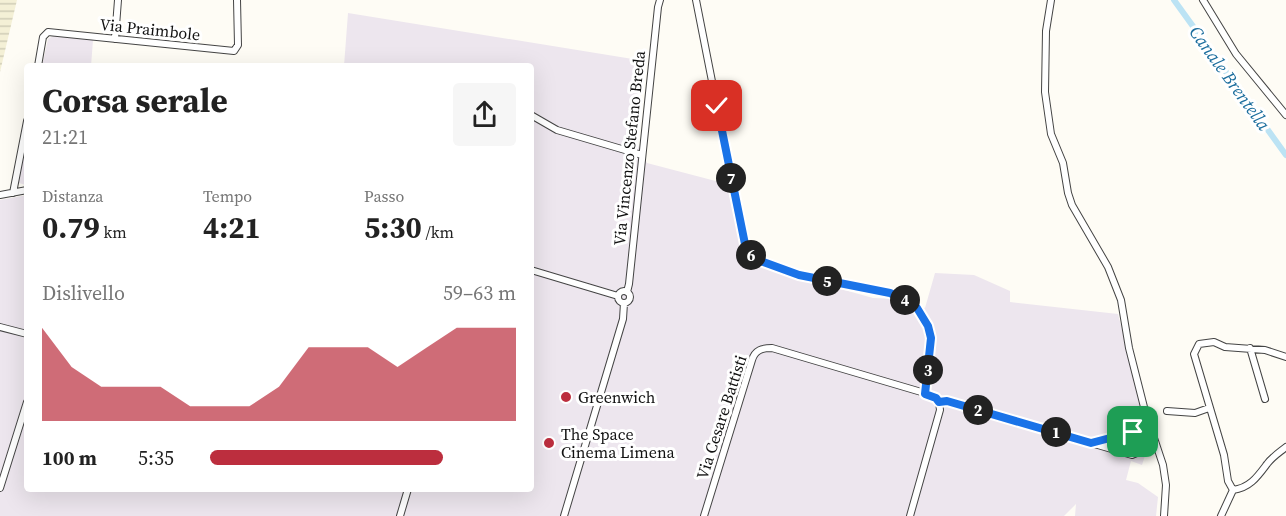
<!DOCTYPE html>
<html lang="it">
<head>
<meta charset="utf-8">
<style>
	:root { --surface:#fff; --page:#f6f6f6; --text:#222; --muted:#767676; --accent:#bc2e3e }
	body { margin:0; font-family:"Source Serif 4",serif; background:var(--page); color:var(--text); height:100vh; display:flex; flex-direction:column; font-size:22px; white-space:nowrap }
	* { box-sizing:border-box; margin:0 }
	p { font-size:20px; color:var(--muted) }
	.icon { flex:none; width:33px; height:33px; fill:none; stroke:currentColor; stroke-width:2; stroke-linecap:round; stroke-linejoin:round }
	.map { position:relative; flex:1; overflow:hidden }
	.sheet { position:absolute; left:24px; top:63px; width:510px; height:429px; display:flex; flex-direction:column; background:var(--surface); border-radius:6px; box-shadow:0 6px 24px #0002 }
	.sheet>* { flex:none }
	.pin { position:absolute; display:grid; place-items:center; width:51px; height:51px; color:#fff; margin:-26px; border-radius:12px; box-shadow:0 3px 9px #0006 }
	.km { position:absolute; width:30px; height:30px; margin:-15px; border-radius:50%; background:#222; color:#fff; font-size:16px; line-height:30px; text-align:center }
	.round { display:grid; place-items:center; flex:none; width:63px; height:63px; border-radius:6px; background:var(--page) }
	.overview { display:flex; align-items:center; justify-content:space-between; height:102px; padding:0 18px }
	h1 { font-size:33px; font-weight:700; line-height:45px }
	.stats { display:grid; grid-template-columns:repeat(3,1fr); gap:9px; height:102px; padding:6px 18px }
	.stats div { display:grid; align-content:center }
	.stats b { font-size:30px; font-weight:700 }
	.stats small { font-size:16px; font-weight:400 }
	.stats p { font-size:16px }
	.chart { height:168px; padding:12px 18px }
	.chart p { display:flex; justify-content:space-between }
	.chart svg { width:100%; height:108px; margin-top:6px; fill:var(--accent); opacity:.7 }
	ul { padding:0 18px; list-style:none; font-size:20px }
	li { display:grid; grid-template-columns:96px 72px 1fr; align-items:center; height:45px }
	li i { height:15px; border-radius:8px; background:var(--accent) }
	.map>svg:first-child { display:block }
</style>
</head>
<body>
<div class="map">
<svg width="1286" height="516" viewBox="0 0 1286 516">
	<defs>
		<pattern id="farmland-rules" width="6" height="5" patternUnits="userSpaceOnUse" patternTransform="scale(1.5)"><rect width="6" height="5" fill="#f4f0d6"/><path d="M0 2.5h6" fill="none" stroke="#d0cdb7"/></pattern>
	</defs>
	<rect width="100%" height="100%" fill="#fefcf5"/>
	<path fill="#ede6ee" d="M348,13L645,61L635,139L647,163L727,184L742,255L748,259L787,274L873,298L898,299L925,308L935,273L974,275L1010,291V302L1118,314L1148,431V446L1142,465L1131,461L1126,480L1138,483L1158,497L1156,516H1075L1076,504L1064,516H0V200L27,195V489H531V66H344Z
		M54,35L93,40L91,66H42L48,39Z
		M27,143V185H26L19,183V179Z"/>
	<path fill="url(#farmland-rules)" d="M0,0H17L0,72Z"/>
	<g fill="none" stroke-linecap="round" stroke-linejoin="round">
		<path stroke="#bce3f4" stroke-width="6" d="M1174,0L1286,155"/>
		<g stroke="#444" stroke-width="8">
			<path id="minor" d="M696,0L745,249C764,274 858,287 890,293C926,305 932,325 929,360C928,371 929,383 925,394
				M1051,0L1046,31L1045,92L1051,134L1063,163L1068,193L1072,205L1108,267L1121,300L1129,348L1145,411L1163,465L1166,485L1164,516
				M1203,0L1236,54L1286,115
				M115,39L118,0
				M38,66L43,37L48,32L234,51L238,45L237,0
				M531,115L557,130L642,155
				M13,193L27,121
				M0,195L27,190
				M531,270L618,296
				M618 297a6 6 0 1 1 12 0a6 6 0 1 1-12 0Z
				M627,292L629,284L658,7L660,0
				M0,327L27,334
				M1250,348L1265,399
				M1167,411L1195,413L1209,408
				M0,488L27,402
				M1233,490L1228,481L1224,455L1194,354L1199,344L1214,342L1225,347L1265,350L1286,357
				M1233,490C1250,488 1258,476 1267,464C1272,457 1280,452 1286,447
				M400,516L408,489
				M564,516L623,319L624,303
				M704,516L752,360C755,350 762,348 772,348L928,394L936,398L939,402L947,401L1132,455L1139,452L1143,445L1140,435L1133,431L1091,443
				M910,516L940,410L939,402
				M1221,516L1233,490"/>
		</g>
		<use href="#minor" stroke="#fff" stroke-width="6"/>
	</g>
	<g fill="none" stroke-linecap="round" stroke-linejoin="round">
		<g stroke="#fff" stroke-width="12">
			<path id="route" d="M717,106L746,249L755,259L799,275L890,293L908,301L917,308L928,326L931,338L925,394L936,398L939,402L947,401L1091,443L1133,432"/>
		</g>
		<use href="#route" stroke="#1a73e8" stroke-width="8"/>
	</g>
	<g fill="#bc2e3e" stroke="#fff" stroke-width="2">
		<circle cx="566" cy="397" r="6"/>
		<circle cx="549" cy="443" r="6"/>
	</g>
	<g text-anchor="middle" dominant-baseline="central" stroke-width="6" stroke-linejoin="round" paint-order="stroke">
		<g font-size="16" fill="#111" stroke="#fff">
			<text transform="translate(150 29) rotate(6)">Via Praimbole</text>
			<text transform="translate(629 148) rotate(-84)">Via Vincenzo Stefano Breda</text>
			<text transform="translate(721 417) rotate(-72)">Via Cesare Battisti</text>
		</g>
		<g font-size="16" fill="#111" stroke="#fff" text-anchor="start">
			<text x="578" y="397">Greenwich</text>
			<text x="561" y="434">The Space<tspan x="561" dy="18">Cinema Limena</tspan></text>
		</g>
		<g font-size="18" font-style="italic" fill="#1e6f9e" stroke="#fff">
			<text transform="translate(1230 78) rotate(54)">Canale Brentella</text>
		</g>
	</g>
</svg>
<div class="pin" style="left:1133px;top:432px;background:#1e9e55"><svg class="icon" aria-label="arrive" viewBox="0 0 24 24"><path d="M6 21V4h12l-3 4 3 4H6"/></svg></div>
<div class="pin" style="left:717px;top:106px;background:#d93025"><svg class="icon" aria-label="check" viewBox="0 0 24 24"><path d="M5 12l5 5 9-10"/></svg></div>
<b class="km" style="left:1056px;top:432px">1</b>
<b class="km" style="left:978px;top:410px">2</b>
<b class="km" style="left:928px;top:370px">3</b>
<b class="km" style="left:905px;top:300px">4</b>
<b class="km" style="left:827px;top:281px">5</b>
<b class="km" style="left:751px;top:255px">6</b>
<b class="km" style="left:731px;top:178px">7</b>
<section class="sheet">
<div class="overview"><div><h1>Corsa serale</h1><p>21:21</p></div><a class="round"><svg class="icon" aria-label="share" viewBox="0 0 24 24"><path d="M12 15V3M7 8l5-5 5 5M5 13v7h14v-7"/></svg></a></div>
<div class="stats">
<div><p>Distanza</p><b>0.79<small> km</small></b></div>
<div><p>Tempo</p><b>4:21</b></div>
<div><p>Passo</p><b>5:30<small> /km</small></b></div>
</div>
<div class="chart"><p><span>Dislivello</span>59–63 m</p>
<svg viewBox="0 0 160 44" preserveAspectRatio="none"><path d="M0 44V6L10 22L20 30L30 30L40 30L50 38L60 38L70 38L80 30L90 14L100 14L110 14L120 22L130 14L140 6L150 6L160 6V44z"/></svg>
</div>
<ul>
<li><b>100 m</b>5:35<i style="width:76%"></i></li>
</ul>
</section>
</div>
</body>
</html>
